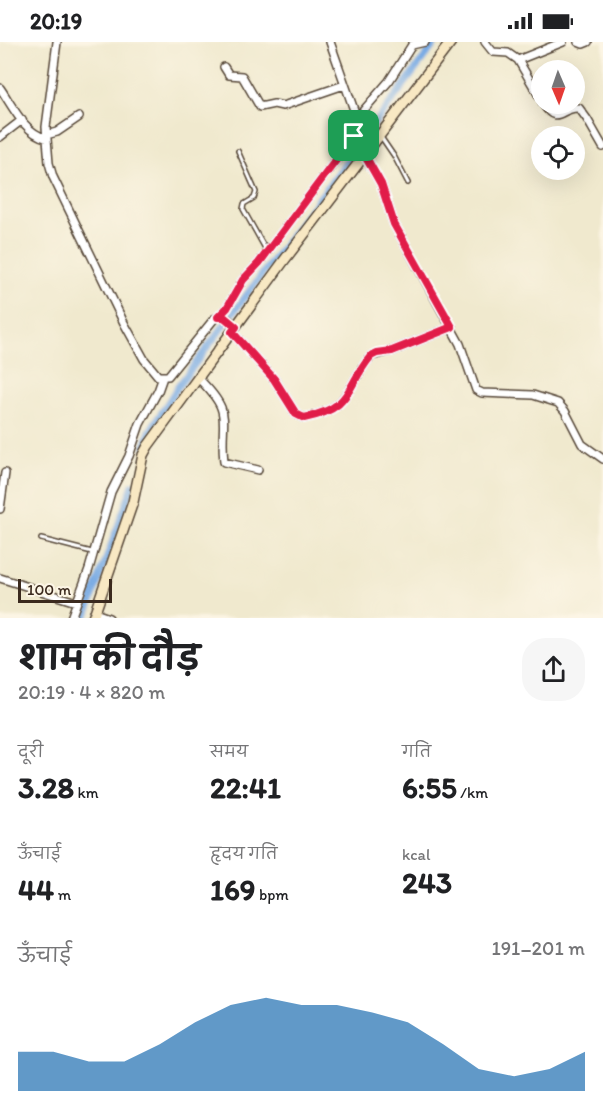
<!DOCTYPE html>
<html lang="hi">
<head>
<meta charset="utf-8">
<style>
	:root { --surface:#fff; --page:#f6f6f6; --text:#202124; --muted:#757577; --accent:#1f6fb2 }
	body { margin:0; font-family:Itim,"Playpen Sans Deva",sans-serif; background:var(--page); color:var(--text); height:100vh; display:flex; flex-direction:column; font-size:22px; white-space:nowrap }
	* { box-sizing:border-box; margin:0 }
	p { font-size:20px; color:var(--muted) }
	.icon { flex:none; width:33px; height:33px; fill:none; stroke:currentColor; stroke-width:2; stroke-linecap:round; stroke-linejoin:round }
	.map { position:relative; height:576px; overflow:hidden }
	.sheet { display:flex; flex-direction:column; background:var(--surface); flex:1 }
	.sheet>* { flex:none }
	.needle { width:39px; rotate:178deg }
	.tools { position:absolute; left:531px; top:18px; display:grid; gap:12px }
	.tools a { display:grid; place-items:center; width:54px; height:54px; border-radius:50%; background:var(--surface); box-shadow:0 6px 24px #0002; font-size:30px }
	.scale { position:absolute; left:18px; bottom:15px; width:94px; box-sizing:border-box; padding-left:6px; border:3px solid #3b2a1e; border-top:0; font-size:16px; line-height:21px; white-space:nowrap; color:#3b2a1e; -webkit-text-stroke:4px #fcf5e5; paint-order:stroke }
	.pin { position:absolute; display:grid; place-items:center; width:51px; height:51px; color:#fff; margin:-26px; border-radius:12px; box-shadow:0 3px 9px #0006 }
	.round { display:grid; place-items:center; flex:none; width:63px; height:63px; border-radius:24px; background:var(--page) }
	.head { display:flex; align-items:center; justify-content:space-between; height:102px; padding:0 18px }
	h1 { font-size:33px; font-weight:700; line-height:45px }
	.figures { display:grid; grid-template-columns:repeat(3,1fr); gap:9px; height:102px; padding:6px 18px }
	.figures div { display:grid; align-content:center }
	.figures b { font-size:30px; font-weight:700 }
	.figures small { font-size:16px; font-weight:400 }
	.figures p { font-size:16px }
	.chart { height:168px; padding:12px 18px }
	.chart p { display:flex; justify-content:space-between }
	.chart svg { width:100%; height:108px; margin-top:6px; fill:var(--accent); opacity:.7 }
	.status { display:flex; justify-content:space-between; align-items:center; height:42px; padding:0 30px; background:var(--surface); direction:ltr }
	.status svg { height:16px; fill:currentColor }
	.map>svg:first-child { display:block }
</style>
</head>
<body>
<div class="status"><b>20:19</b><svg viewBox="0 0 49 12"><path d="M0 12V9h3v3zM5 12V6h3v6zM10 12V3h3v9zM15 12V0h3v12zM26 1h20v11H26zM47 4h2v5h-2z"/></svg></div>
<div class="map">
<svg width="603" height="576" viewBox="0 0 603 576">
	<rect width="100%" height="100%" fill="#fcf5e5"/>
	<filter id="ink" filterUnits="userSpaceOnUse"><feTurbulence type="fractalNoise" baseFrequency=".0167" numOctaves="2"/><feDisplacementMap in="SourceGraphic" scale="12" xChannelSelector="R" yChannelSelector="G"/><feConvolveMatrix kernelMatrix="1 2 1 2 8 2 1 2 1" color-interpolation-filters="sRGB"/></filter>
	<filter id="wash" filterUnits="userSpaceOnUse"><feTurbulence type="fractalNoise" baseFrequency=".008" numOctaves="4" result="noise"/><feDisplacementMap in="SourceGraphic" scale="24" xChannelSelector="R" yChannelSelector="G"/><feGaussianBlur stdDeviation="1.35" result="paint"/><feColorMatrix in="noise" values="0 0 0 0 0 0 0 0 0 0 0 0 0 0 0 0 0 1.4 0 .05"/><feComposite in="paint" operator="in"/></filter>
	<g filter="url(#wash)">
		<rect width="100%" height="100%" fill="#f0e9ce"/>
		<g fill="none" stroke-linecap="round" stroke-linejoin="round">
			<path stroke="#78aae4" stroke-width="7" d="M145,404L150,389L177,346L436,0
				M85,576L133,443"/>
		</g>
	</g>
	<g filter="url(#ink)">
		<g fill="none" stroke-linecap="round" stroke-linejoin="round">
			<g stroke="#564738" stroke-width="6">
				<path id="lane" d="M381,95L394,114L408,141
					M238,109L256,150L254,156L244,162L243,167L266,208
					M41,497L92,510"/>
			</g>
			<g stroke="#564738" stroke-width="10">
				<path id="street" d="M57,0L46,85L49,121L53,135L124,281L144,317L158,334H168L214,277C223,271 230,278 236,285
					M485,0L493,10L508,11L518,18L542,59
					M578,0L583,2L588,0
					M518,18L563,0
					M224,25L229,33L242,34L260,65L274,62L283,64L344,43
					M0,46C12,63 25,92 46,96
					M543,62C558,85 561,64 579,66L587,77L603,105
					M356,77L389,39L412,3L425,0
					M46,93L57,90L79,75
					M354,94L369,106
					M0,95L22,78
					M364,113L381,142L394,182L460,302L476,348L482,351L533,353L558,361L565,369L582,402L603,417
					M218,275L227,266L243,238L259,221L354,94L356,77L354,68L330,0
					M232,290L274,337L296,372L304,376C353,366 345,345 371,314L392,309L452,285
					M198,336C236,373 219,376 224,420L258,428
					M0,467L5,431
					M0,536L76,560
					M95,571L109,576
					M71,576L89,527L111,450L129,414L140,382L158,349L163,335"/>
			</g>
			<g stroke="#564738" stroke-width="12">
				<path id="secondary" d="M93,576L133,460L143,413L148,404L283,220L451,0"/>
			</g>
			<use href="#lane" stroke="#fff" stroke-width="3"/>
			<use href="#street" stroke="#fff" stroke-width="7"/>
			<use href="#secondary" stroke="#f8e8c3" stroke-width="9"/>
		</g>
	</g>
	<g fill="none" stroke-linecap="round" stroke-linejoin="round" filter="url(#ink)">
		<g stroke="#fff" stroke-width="12">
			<path id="route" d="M354,94L369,106L364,112L381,142L394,182L452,285L392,309L377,311L371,314C345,345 354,366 304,376L296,372L274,337L232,290L236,285L224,275H218L227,266L243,238L259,221Z"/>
		</g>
		<use href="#route" stroke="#e11d48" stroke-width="8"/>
	</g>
</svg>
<div class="tools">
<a><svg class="needle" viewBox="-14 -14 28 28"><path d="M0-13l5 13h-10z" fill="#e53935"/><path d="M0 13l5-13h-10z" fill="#757577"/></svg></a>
<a><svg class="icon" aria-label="locate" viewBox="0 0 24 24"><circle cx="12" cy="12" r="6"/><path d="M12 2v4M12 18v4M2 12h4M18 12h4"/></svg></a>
</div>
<div class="scale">100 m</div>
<div class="pin" style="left:354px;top:94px;background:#1e9e55"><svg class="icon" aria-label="arrive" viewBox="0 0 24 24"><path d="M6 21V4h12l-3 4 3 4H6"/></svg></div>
</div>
<section class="sheet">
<div class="head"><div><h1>शाम की दौड़</h1><p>20:19 · 4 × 820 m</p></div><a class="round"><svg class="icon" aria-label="share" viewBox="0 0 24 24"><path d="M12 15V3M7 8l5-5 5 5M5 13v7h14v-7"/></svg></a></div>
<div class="figures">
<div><p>दूरी</p><b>3.28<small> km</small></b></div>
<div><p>समय</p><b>22:41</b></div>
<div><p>गति</p><b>6:55<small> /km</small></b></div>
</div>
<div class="figures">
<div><p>ऊँचाई</p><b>44<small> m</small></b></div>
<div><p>हृदय गति</p><b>169<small> bpm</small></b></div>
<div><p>kcal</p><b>243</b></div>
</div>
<div class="chart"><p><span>ऊँचाई</span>191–201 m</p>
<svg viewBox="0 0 160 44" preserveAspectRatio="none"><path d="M0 44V28L10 28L20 32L30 32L40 25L50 16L60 9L70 6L80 9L90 9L100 12L110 16L120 25L130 35L140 38L150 35L160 28V44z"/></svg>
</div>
</section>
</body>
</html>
